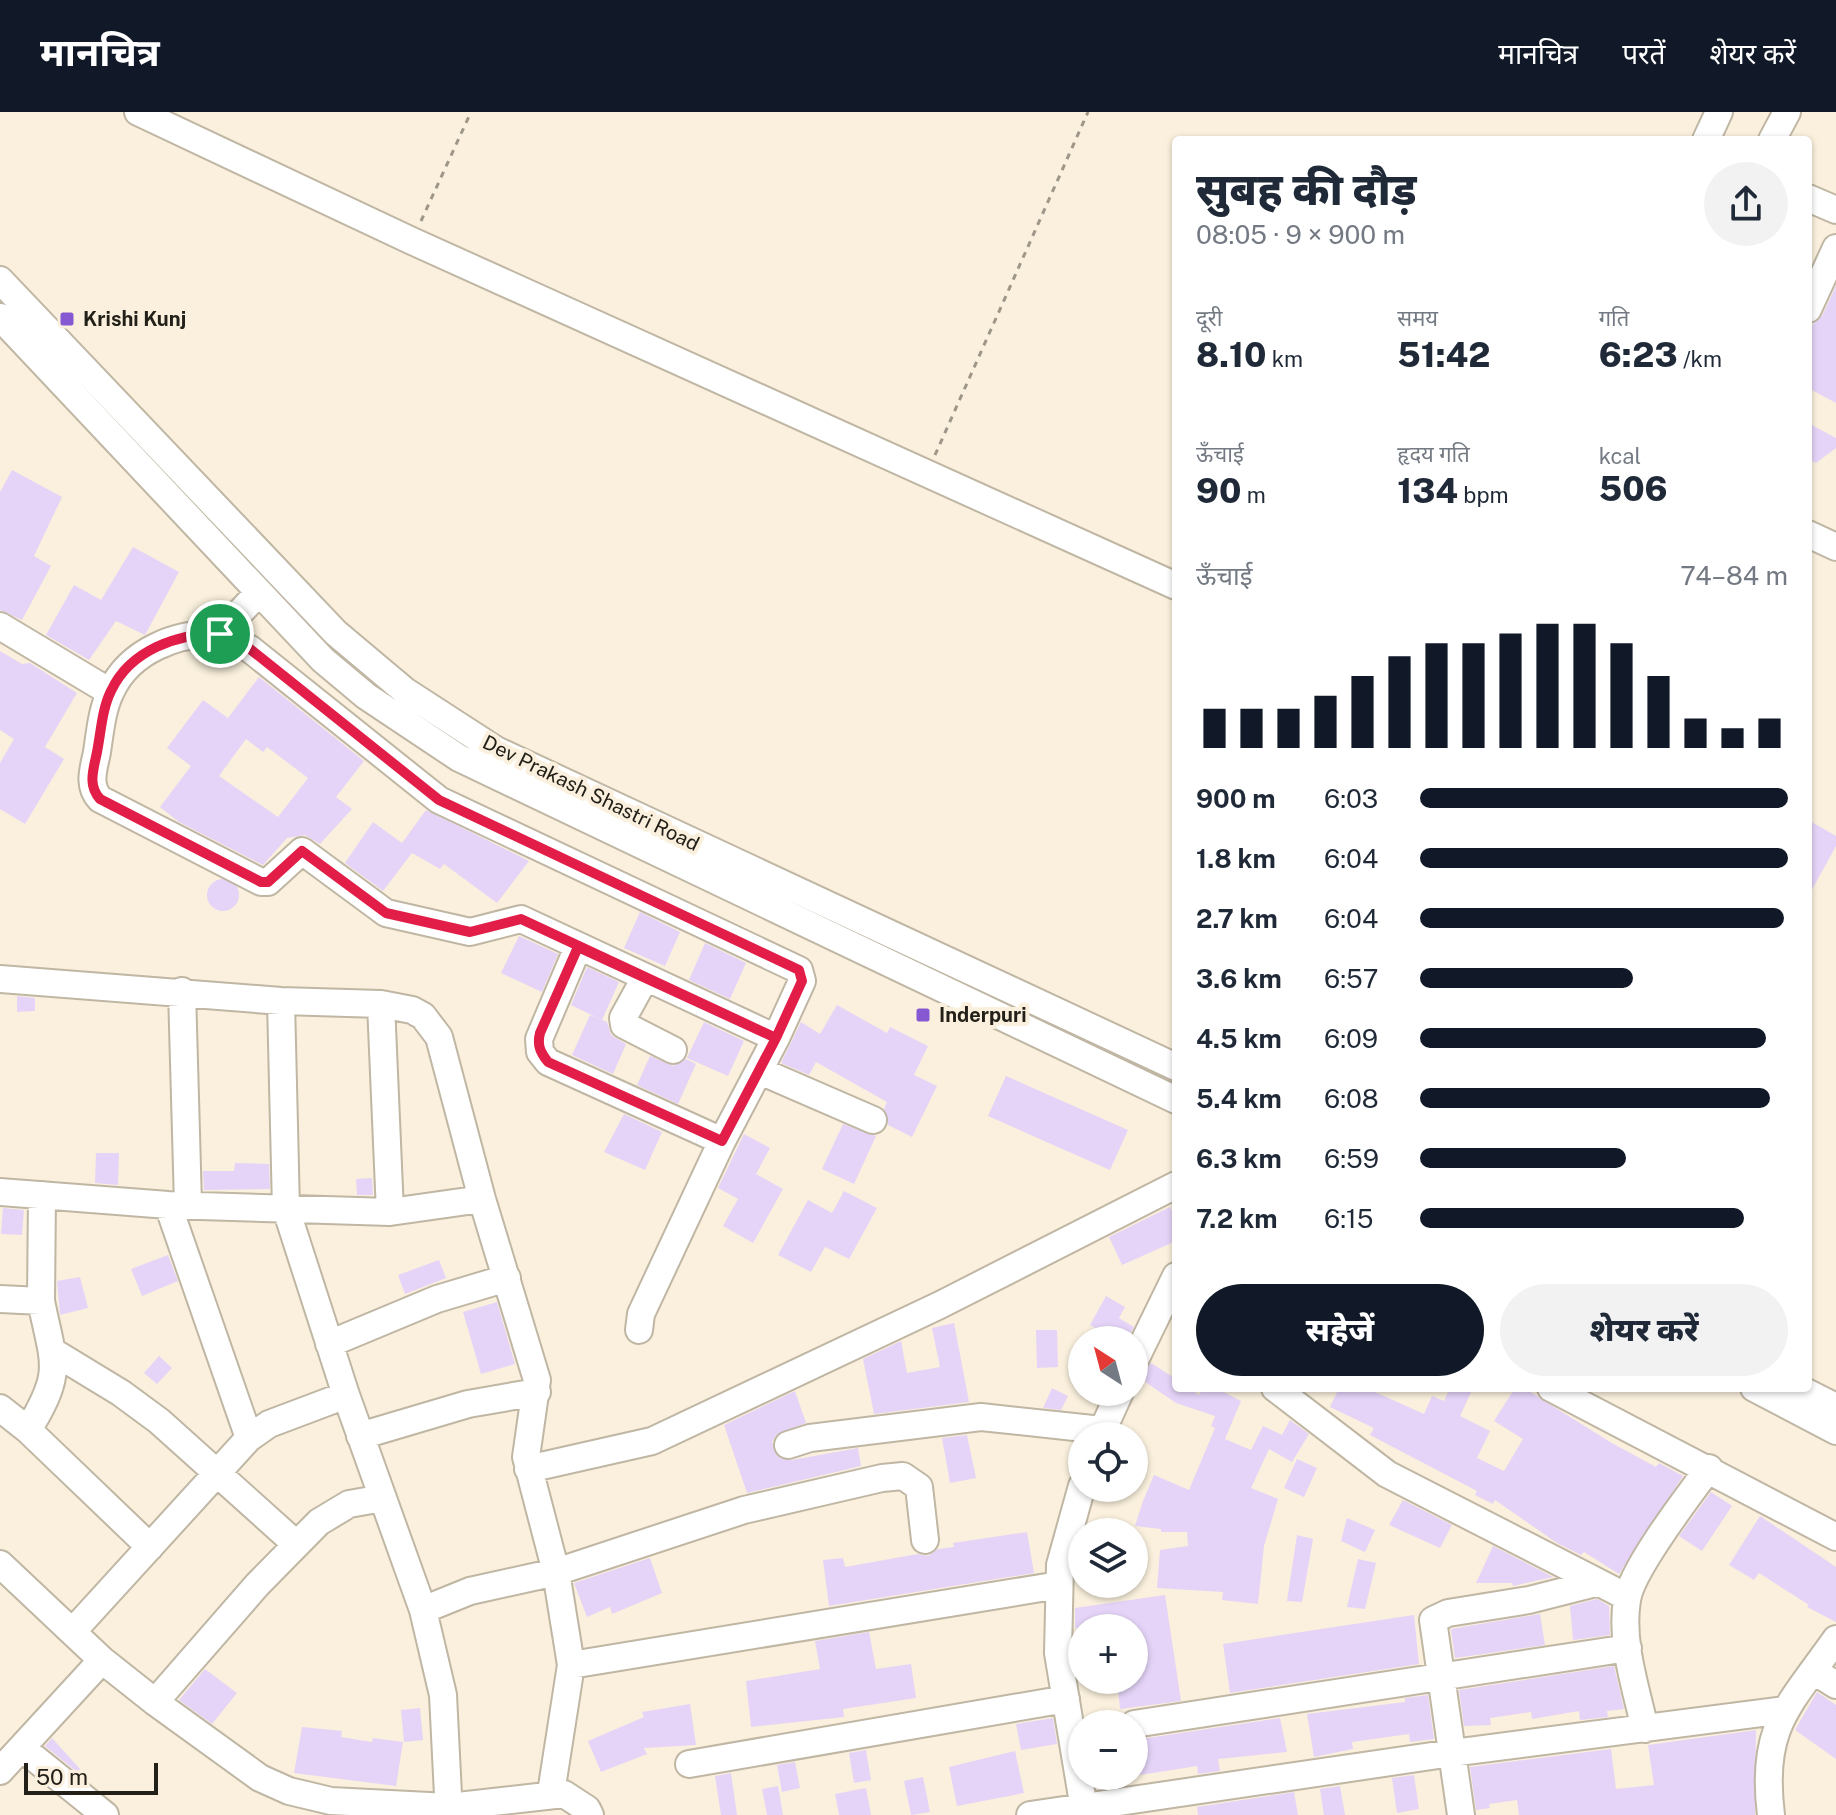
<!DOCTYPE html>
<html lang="hi">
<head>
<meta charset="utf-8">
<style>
	:root { --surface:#fff; --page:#f2f2f3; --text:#1f2937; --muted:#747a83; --accent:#111827 }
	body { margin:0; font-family:"Public Sans","Noto Sans Devanagari",sans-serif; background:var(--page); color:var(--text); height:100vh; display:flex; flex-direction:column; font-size:30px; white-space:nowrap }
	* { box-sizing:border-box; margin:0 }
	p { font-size:26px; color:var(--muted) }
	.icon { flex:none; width:44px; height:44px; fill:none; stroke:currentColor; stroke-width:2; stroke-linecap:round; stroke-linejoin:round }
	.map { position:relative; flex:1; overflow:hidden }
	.panel { position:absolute; left:1172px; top:24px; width:640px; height:1256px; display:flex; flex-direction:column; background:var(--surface); border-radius:8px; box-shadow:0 2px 6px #0004 }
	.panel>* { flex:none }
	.needle { width:52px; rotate:324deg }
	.buttons { position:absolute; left:1068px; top:1214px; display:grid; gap:16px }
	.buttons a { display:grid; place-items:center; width:80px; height:80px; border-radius:50%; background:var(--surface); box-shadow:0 2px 6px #0004; font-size:40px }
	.scale { position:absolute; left:24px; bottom:20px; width:134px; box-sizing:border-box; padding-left:8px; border:4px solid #232019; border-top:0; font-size:22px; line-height:28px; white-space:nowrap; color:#232019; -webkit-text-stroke:6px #faf0dd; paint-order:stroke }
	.pin { position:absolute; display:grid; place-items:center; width:68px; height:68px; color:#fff; margin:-34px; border:4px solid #fff; border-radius:50%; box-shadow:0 2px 8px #0007 }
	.round { display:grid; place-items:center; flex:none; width:84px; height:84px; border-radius:42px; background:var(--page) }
	.headline { display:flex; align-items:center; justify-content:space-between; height:136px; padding:0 24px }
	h1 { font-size:44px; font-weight:800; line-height:60px }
	.metrics { display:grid; grid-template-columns:repeat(3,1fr); gap:12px; height:136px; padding:8px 24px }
	.metrics div { display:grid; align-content:center }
	.metrics b { font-size:34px; font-weight:800 }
	.metrics small { font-size:22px; font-weight:400 }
	.metrics p { font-size:22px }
	.chart { height:224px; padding:16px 24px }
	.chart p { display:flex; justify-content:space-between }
	.chart svg { width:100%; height:144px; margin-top:8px; stroke:var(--accent); stroke-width:6 }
	.action { display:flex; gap:16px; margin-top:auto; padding:16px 24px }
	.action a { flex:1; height:92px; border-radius:48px; background:var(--accent); color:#fff; font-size:32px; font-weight:800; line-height:92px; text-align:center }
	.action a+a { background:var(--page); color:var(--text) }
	ul { padding:0 24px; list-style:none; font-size:26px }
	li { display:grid; grid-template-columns:128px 96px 1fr; align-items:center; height:60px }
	li i { height:20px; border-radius:10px; background:var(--accent) }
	header { display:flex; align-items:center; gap:48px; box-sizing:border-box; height:112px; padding:0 40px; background:var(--accent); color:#fff }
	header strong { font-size:38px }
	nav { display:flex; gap:44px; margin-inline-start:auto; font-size:28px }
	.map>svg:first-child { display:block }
</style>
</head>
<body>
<header>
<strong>मानचित्र</strong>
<nav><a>मानचित्र</a><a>परतें</a><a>शेयर करें</a></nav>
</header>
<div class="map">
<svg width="1836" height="1703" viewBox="0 0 1836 1703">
	<rect width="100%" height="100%" fill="#faf0dd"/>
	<path fill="#e5d4f8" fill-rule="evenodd" d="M1836,174V291L1808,276V217L1822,204Z
		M1808,311L1836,326V336L1816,351L1808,347Z
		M12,358L62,385L34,444L51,454L22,508L0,498V380Z
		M133,435L179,460L145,523L116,509L89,548L46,523L74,473L101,488Z
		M0,539L22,552L30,551L77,581L45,635L64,647L25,712L0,697V651L14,627L0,618Z
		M259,565L364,649L336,685L352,697L320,732L305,723L287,726L263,753L179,710L160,695L191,654L167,636L203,588L228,606ZM246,627L263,640L267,635L308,666L278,705L219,664Z
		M426,698L529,749L497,791L444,752L440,757L412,741L383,779L345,751L373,710L402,731Z
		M1808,708L1836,724V734L1808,785Z
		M207 783a16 16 0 1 1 32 0a16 16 0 1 1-32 0Z
		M640,800L680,820L665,854L624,836Z
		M519,824L558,842L542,880L501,861Z
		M705,831L746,851L730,887L689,868Z
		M587,855L619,870L602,908L571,893Z
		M17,884L35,886V899L17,900Z
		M837,893L887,921L890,915L928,934L914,963L937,974L912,1025L888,1013L884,997L887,990L816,950L809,963L781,951L801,910L820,922Z
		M590,903L607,910L611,923L626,932L613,962L572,943Z
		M704,910L744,929L728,964L687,946Z
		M650,944L673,954L686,947L696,952L678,992L637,973Z
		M1006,964L1128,1018L1110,1058L988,1004Z
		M624,1002L662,1020L645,1058L604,1040Z
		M843,1012L876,1024L854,1072L822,1057Z
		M744,1022L770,1036L756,1062L783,1077L753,1131L723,1114L738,1087L718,1076Z
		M96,1041H119L118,1073L95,1071Z
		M235,1051L269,1052L270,1077L204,1078L203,1059H234Z
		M372,1066L373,1083H357L356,1067Z
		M844,1079L877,1096L849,1147L825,1135L811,1160L778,1143L808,1088L832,1101Z
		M1170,1095L1176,1107V1129L1122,1153L1109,1125Z
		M3,1096L24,1098L22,1123L1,1122Z
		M168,1143L178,1169L142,1184L131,1157Z
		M439,1148L446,1166L405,1182L398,1163Z
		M80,1165L88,1196L60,1203L57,1169Z
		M1106,1184L1125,1195L1119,1206L1134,1215L1127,1228H1117L1090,1213Z
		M497,1190L515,1252L481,1262L463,1200Z
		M954,1211L969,1290L874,1302L863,1247L901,1229L907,1261L940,1255L932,1216Z
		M1036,1218H1057L1058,1255L1037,1256Z
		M159,1244L172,1256L157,1272L144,1261Z
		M1151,1251L1176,1267V1276H1189L1199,1283L1203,1276H1216L1241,1289L1225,1327L1251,1338L1263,1314L1282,1323L1290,1308L1309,1322L1292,1350L1269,1337L1251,1376L1278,1387L1264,1434L1258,1492L1222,1488L1223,1480L1157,1476L1160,1438L1188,1434L1187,1420H1161V1417L1135,1414L1143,1389L1154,1363L1189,1378L1215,1316L1211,1314L1215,1304L1176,1291L1138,1265Z
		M1052,1276L1068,1284L1061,1298L1043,1296Z
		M1339,1276H1366L1424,1302L1432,1284L1444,1289L1450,1276H1473L1460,1304L1490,1319L1477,1346L1504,1359L1523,1327L1494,1309L1515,1276H1524L1610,1330L1656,1355L1659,1351L1683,1364L1619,1462L1584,1440L1581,1443L1557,1431L1495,1388L1493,1392L1475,1383L1477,1379L1370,1323L1374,1316L1330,1295Z
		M795,1279L806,1311L776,1323L772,1330L777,1344L792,1348L858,1336L861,1354L747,1381L724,1313Z
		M967,1323L976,1366L950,1371L942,1326Z
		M1297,1347L1317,1356L1304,1385L1284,1376Z
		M1711,1380L1732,1394L1702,1439L1679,1424Z
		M1403,1388L1452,1413L1440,1436L1389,1413Z
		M1760,1404L1836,1455V1510L1807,1495L1809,1493L1759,1461L1754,1468L1729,1453Z
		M1347,1406L1375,1418L1365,1440L1341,1429Z
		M1027,1420L1034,1461L829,1494L823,1448L843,1446L845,1455L918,1442L928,1444L938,1437L954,1435L953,1431Z
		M1297,1423L1313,1427L1302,1490L1287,1489Z
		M1493,1434L1553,1465L1513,1474L1512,1471H1476Z
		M650,1446L662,1481L612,1502L610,1495L587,1505L574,1471Z
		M1358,1447L1376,1451L1365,1497L1347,1495Z
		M1165,1483L1181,1589L1120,1597L1117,1568H1134V1516H1075V1496Z
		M1597,1487L1609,1494L1610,1523L1573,1528L1570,1494Z
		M1540,1502L1545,1533L1455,1546L1451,1517Z
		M1414,1503L1419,1552L1230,1581L1223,1532Z
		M869,1520L876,1557L911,1552L916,1586L843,1597L844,1605L751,1615L746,1569L820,1557L815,1529Z
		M1614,1554L1624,1597L1607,1599L1608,1605L1580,1608L1579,1599L1532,1607L1531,1600L1490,1606L1491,1613L1464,1614L1459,1578Z
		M205,1557L237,1581L212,1612L179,1588Z
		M1817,1580L1836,1593V1647L1795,1618Z
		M1428,1583L1434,1627L1410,1630L1409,1622L1352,1630L1353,1637L1314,1645L1307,1602L1405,1590V1586Z
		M690,1592L696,1633L644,1636L647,1642L601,1660L588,1629L644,1605L642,1600Z
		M420,1596L423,1628L404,1630L401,1598Z
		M1053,1606L1057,1632L1021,1638L1016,1612Z
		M1280,1606L1287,1640L1218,1647L1220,1659L1198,1662L1197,1654L1134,1664V1628Z
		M302,1615L342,1619L341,1625L372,1630L373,1626L403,1630L396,1674L294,1661Z
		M1756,1618L1755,1703H1519L1517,1688L1489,1692L1490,1696L1476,1698L1470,1655L1611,1637L1616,1677L1654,1673L1648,1633Z
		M52,1626L80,1657L77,1660L45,1634Z
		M866,1638L871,1668L854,1671L849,1641Z
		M1015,1639L1024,1681L957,1694L949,1655Z
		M795,1650L800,1676L782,1680L777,1653Z
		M731,1661L737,1703H721L715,1664Z
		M1414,1663L1419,1697L1397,1701L1392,1666Z
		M923,1665L930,1700L911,1703L904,1669Z
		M778,1674L783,1703H767L762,1677Z
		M1340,1674L1345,1703H1324L1320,1677Z
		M866,1676L871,1703H839L835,1682Z
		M1294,1680L1298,1703H1198L1197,1695Z"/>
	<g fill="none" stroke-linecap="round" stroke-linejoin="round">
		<g stroke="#bfb6a3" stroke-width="30">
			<path id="minor" d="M138,0L412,129L1176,474
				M1706,28L1719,0
				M1772,28L1787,0
				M1808,86L1836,98
				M0,168L336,521L405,579L496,638L1176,955
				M1808,197L1836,136
				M0,205L323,548L366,584L459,646L1176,988
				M1808,422L1836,435
				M0,514L110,580
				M220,522L250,537L439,688L799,858L802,869L776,926L521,807L470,820L386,801L302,739L268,770H261L100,687C87,673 94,656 97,640C100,620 102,597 111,579C130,538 178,520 220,522L259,480
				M578,835L539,927L540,940L548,950L722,1029L776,926
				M645,866L623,906L624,913L673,938
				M0,867L281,889L381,892L412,898L423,904L439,925L482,1087L537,1268L526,1345L556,1460L571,1553
				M182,879L188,1092
				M281,889L286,1097L346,1283L423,1498L443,1583L449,1703
				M381,892L390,1100
				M760,959L873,1008
				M0,1080L168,1093L390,1100L482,1087
				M168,1093L249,1326
				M0,1187L41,1189L42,1083
				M639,1218L641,1202L722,1029
				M329,1232L437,1187L507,1166
				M52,1239L121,1281L159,1309L296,1432
				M1134,1250L1176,1164
				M1275,1276L1387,1362L1627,1485
				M1551,1276L1836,1425
				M1754,1276L1836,1319
				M1798,1276L1836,1295
				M0,1296L28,1318L150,1435
				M28,1318C64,1259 54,1253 41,1189
				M360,1324L468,1292L537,1280
				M1100,1324L1120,1280
				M788,1333L810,1326L981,1305L1102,1318
				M528,1357L652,1329L940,1193L1176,1073
				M1082,1374L1060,1453L1058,1541L1085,1703
				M0,1452L102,1548L155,1590L260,1666L289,1679L331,1689L449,1695L564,1682L587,1697L590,1703
				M423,1498L470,1479L556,1460L744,1398L882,1366L903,1364L919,1375L925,1428
				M73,1519L249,1326L269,1312L346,1283
				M1814,1559L1836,1573
				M155,1590L257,1473L319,1410L349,1392L383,1386
				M1134,1612L1628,1536
				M1645,1617C1636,1576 1620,1530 1627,1488C1631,1458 1689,1383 1709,1356
				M22,1636L105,1703
				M689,1652L1066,1587
				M0,1659L102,1548
				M551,1681L571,1553L1059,1473
				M1030,1703L1452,1641L1785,1598
				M1461,1703L1433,1508L1448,1501L1529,1488L1596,1471
				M1771,1703C1760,1615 1788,1595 1836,1527"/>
		</g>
		<path stroke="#9e9789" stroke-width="3" stroke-dasharray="6 6" stroke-linecap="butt" d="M421,109L471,0
			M935,343L1088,0"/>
		<use href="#minor" stroke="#fff" stroke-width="26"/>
	</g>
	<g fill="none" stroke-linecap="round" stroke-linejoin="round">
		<g stroke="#fff" stroke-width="16">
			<path id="route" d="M220,522L250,537L439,688L799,858L802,869L776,926L578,835L540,921C537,933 540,940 548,950L722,1029L776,926L521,807L470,820L386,801L302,739L268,770H261L100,687C87,673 94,656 97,640C101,620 102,597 111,579C130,538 178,521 220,522"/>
		</g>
		<use href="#route" stroke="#e11d48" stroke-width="10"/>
	</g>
	<g fill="#8659d3" stroke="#faf0dd" stroke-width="3">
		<rect x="59" y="199" width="16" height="16" rx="4"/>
		<rect x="915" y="895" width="16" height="16" rx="4"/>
	</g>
	<g text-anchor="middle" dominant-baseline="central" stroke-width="8" stroke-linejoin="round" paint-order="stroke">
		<g font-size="20" font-weight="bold" fill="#232019" stroke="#faf0dd" text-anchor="start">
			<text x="83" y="207">Krishi Kunj</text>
			<text x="939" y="903">Inderpuri</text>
		</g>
		<g font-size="20" fill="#232019" stroke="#faf0dd">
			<text transform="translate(591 681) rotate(26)">Dev Prakash Shastri Road</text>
		</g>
	</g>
</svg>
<div class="buttons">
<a><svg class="needle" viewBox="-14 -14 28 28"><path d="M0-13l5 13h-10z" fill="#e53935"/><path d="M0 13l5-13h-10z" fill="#747a83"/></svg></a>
<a><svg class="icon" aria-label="locate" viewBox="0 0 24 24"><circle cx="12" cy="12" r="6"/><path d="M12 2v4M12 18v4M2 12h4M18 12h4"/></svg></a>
<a><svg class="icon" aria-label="layers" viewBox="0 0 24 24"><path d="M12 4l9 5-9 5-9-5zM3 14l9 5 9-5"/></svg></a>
<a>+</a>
<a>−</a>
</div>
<div class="scale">50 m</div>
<div class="pin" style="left:220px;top:522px;background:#1e9e55"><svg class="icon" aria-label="arrive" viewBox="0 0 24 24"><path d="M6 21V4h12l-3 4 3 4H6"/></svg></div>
<section class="panel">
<div class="headline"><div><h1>सुबह की दौड़</h1><p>08:05 · 9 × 900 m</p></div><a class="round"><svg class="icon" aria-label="share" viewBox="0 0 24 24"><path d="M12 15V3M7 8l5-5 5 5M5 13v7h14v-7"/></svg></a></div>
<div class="metrics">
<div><p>दूरी</p><b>8.10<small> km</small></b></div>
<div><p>समय</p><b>51:42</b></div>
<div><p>गति</p><b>6:23<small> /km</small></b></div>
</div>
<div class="metrics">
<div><p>ऊँचाई</p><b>90<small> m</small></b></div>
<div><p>हृदय गति</p><b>134<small> bpm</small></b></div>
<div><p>kcal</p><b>506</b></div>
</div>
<div class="chart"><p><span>ऊँचाई</span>74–84 m</p>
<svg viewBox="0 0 160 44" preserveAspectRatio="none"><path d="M5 44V32M15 44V32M25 44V32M35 44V28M45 44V22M55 44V16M65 44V12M75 44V12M85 44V9M95 44V6M105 44V6M115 44V12M125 44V22M135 44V35M145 44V38M155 44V35"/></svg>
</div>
<ul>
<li><b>900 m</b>6:03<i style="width:100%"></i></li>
<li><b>1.8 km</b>6:04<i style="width:100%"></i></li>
<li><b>2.7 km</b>6:04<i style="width:99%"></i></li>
<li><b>3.6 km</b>6:57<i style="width:58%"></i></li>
<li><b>4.5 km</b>6:09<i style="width:94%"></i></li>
<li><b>5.4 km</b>6:08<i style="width:95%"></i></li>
<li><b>6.3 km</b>6:59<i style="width:56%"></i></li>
<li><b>7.2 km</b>6:15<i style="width:88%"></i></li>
</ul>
<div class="action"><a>सहेजें</a><a>शेयर करें</a></div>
</section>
</div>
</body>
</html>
